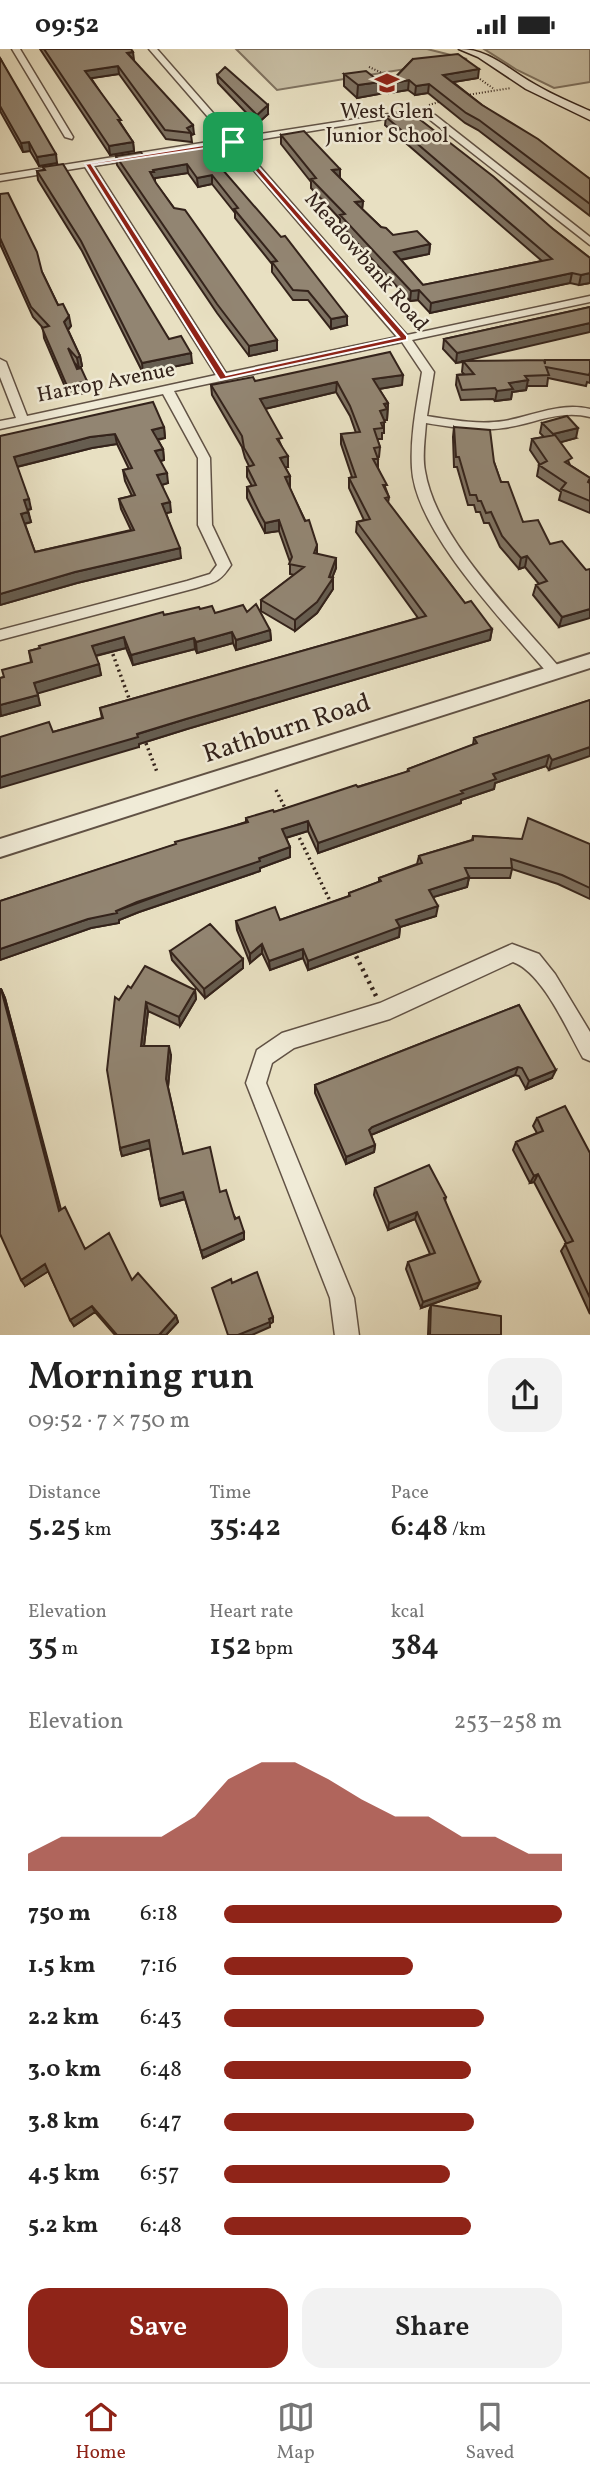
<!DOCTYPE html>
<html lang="en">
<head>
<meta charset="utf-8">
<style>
	:root { --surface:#fff; --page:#f2f2f2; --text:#222; --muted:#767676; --line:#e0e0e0; --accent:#8f2418 }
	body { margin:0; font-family:Vollkorn,serif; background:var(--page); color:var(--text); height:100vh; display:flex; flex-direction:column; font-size:26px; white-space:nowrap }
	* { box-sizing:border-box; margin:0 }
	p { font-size:23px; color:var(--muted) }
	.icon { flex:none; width:38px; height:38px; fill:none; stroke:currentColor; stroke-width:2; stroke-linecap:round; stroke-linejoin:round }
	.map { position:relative; height:1286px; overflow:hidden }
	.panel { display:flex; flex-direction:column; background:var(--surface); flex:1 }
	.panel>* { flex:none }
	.pin { position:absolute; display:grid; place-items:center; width:60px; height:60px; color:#fff; margin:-30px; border-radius:14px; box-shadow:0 4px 10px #0006 }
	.round { display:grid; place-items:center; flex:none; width:74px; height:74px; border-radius:21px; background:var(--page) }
	.headline { display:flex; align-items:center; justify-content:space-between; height:119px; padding:0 28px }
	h1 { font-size:38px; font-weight:600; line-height:52px }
	.figures { display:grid; grid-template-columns:repeat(3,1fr); gap:10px; height:119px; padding:7px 28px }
	.figures div { display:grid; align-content:center }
	.figures b { font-size:30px; font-weight:600 }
	.figures small { font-size:19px; font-weight:400 }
	.figures p { font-size:19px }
	.chart { height:196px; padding:14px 28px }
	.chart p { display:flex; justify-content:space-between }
	.chart svg { width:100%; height:126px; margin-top:7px; fill:var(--accent); opacity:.7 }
	.button { display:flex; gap:14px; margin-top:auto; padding:14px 28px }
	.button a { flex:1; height:80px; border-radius:21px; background:var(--accent); color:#fff; font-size:28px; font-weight:600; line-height:80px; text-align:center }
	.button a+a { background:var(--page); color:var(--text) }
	ul { padding:0 28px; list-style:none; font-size:23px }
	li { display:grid; grid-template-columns:112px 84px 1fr; align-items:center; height:52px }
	li i { height:18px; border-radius:9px; background:var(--accent) }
	.status { display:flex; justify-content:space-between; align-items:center; height:49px; padding:0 35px; background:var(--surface); direction:ltr }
	.status svg { height:19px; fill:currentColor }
	.menu { display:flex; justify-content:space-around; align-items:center; height:98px; border-top:2px solid var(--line); background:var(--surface); font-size:19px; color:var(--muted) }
	.menu a { display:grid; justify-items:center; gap:4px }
	.menu .current { color:var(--accent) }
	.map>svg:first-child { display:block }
</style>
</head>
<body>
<div class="status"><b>09:52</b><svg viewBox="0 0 49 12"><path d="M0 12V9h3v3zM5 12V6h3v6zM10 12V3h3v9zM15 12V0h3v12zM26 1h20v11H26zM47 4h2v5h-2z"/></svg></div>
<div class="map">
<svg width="590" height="1287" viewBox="0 0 590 1287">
	<rect width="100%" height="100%" fill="#e8e0c2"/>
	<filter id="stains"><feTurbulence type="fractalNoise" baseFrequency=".00286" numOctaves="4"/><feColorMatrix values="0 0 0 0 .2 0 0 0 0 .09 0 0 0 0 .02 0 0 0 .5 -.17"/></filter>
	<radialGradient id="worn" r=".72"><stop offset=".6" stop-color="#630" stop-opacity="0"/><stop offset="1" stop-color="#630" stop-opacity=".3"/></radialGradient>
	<path fill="#c9c0a6" stroke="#7e7260" stroke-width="2" d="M236,0H427L467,10L277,41Z
		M484,0H590V33L554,39L517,21Z"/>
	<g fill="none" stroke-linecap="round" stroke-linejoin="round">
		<g stroke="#615245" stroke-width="3">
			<path id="minor" d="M12,0H20L73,88L72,90L65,88Z
				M149,0H157L235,89L408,62L435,66L590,188V196L429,70L408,66L239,94L407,286L590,247V253L412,291L434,323L427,367C452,371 478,376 504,372C534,367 559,353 590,360V368C559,360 534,375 503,379C478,383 451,378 426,374C425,389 422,407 425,422C436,490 515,566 559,618L562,622L559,626H549C508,577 415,483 412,419C410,387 417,354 422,323L402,293L174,342L210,409L212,476L231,516C220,533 215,533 196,539L0,591V581L187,532L210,525L217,516L198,476V409L163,345L0,380V372L16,369L0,328V310L6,313L27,367L216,326L85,118L0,132V126L227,90ZM231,95L397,288L226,324L94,117Z
				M512,895L539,905L555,925L590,983V1012L583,1009C567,981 543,924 513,913L390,970L294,999L272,1014L266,1034L354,1249L359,1287H335L330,1249L246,1034L257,1001L282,984L380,954Z"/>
		</g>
		<g stroke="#615245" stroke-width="4">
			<path id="tertiary" d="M590,605V619L0,808V790Z"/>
		</g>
		<g stroke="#34231b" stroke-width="3">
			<path id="secondary" d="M459,0C491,0 509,22 536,36C553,46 572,54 590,62V71L526,40L478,8Z"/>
		</g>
		<path stroke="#34231b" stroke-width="2" stroke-dasharray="1 2" stroke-linecap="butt" d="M369,18L382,24
			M480,30L494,40
			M467,46L511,39
			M429,56L442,52"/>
		<path stroke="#34231b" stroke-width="3.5" stroke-dasharray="2 3.5" stroke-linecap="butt" d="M111,600L130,652
			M144,689L157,723
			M276,741L286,761
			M297,784L332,856"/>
		<path stroke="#34231b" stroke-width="4.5" stroke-dasharray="2.5 4.5" stroke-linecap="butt" d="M353,901L376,947"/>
		<use href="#minor" fill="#f0ebd7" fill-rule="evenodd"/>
		<use href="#tertiary" fill="#f0ebd7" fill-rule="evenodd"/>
		<use href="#secondary" fill="#f0ebd7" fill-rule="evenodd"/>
	</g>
	<path fill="#7e7262" stroke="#34231b" stroke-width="2" fill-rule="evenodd" d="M40,0H131L133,11L194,85L191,86L192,93L166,90L119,25L91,29L133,93L134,102L110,106Z
		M0,9L57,114L39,117L30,102L23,103L0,62Z
		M413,10L478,29L453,33L482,56L590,130V167L478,81L465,74L428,44L415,46L408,41L389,44V35Z
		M344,25L379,45L357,49L344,37Z
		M217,26L268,65L257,75L218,34Z
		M386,68L553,180L590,209V234L579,236L570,234L430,264L418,251L410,252L340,175V170L311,139V133L281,95V86L340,129L363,152L362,160L381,178L393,186L430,195L429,205L401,211L423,236L542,212L385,76Z
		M203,98L347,276L331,280L308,251H293L272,223V215L235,169V164L212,135L198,138L188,124L155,129L154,132L174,159L277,291V301L249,307L217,264L117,116L116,107L144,108Z
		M43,118L169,290L192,314L143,324L82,202L38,131L37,122L44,121Z
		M0,145L42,223L58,256L71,277L68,281L80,307L82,317L79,319L75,314L77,320L87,332L89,343L69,347L44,289L43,279L33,268L0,195Z
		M590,258L464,312L545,314L590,311V334L587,333L586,337L548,329L547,337H527L526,341L512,343L511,350L495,352L493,350L461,351L456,336L457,326L464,325L462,323L463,313L456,314L443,300L444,290Z
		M255,332L402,336L379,340L388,354L387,371H384V384H382V390H377L380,398L379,408L378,409V419L389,448L388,454L465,554L492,580L490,591L187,680L139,695V698L53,683L102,669L100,659L418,569L356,483L357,473L364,471L349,439V429L352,428L341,395V385L356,384L350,367L336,343L265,360L282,398L288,418H285L290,427V438H289L317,496V505L336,519L332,529L333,540L317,564L295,582L261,562V551L294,526L290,525V513L279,482L265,484L247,449V438L252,437L247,428V418L249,417L245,409L242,398L212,346L211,336Z
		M542,374L576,389L560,393L570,416L590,429V464L559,451L561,443L537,427L539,416H540L530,401L532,390L544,388L540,384Z
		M164,378L165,389L158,391L163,400L164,411L160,412L168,434L162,436L171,463L166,464L181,509L77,534L0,556V387ZM117,395L129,420L123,421L125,432L132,447L119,450L121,460L131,481L35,503L25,475L31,473L28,461L31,460L17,418L92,399Z
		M454,378L494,413L501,433L523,473L550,495L586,521L559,578L533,546L536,536L539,535L525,518L519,520L500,498L489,474H484L480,463H476L474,456H468L457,418H454L453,388Z
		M200,560L215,564L247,563L270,581L271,591L236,601L233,594L197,604L195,600L133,616L126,599L96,607L101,626L37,644L40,656L1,667L0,664V629L4,628L31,613L29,602L164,566Z
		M590,651L549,721L546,717L495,734L494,740L461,751V754L318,804L308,782L286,789L290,798V808L260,819V822L139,863L119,871V874L91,879L0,911V852L246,773V769L274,763L407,723L408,720L473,696L474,689Z
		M473,787L590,795V850L558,835L512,820L510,829H469L467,838L433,848L436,867L400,878L399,888L308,921L303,909L270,921L262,904L250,914L237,881L236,872L280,871L349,847V844L379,833V829L417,815L419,807L472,791Z
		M170,902L243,910V919L205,949L172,911Z
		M131,939L195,941L196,950L180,977L148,962L144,997L171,1006L168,1038L183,1105L220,1143L244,1183V1190L203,1209L185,1150L161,1157L150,1099L122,1107L120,1099L119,951Z
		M1,940L5,949L60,1161L85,1200L132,1231L176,1267L178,1273L166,1286H115L95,1263L74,1277L48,1222L25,1237Z
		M519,956L552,1029L526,1040L519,1027L515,1026L371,1086L375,1096L374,1103L346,1115L315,1044V1036Z
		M537,1069L590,1104V1265L561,1202L566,1194L534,1133L530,1134L513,1101L516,1093L537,1084L533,1077Z
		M375,1139L446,1148L445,1152L477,1239L421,1259L406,1220L408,1213L430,1205L415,1170L388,1181L374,1146Z
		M431,1256L501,1286H428L429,1262Z"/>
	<path fill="#665d50" stroke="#34231b" stroke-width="2" d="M133,3L134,11L127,4Z
		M118,17L119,25L86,30L85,22Z
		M479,20L478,29L442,35L443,26Z
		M409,31L408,41L389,44V35Z
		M380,33L379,45L357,49L358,36Z
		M429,35L428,44L415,46L416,37Z
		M268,56V65L257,75V66Z
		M193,76L194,85L191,86V84L187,79Z
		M29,93L30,102L23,103L21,94Z
		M133,93L134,102L110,106L109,97Z
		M56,105L57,114L39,117L37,108Z
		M187,115L188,124L155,129V132L150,133V123L153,121Z
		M340,120V129L332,121Z
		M212,126V135L198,138L197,129Z
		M363,152L362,161L355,153Z
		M430,195L429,205L393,212L394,203Z
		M572,224L570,234L430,264L431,254Z
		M590,224V234L579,236L581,226Z
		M419,241L418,251L410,252L411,242Z
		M69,267L71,277L66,283L64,273Z
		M347,267V276L331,280V270Z
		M590,274V283L456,314L457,304Z
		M277,291V301L249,307V297Z
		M191,304L192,314L143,324L142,314Z
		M80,307L82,317L79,319L77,309Z
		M403,326L402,336L373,341V330Z
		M528,331L526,341L512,343L511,350L495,352L497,342L509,334Z
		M87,332L89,343L69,347L67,337Z
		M337,333L336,343L260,361V350Z
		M388,354L387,371L380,372V362L384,355Z
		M164,378L165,389L153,391L152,381Z
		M578,379L576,389L551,396L553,385Z
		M115,385L117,395L92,399L16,418L14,408L90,388Z
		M163,400L164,411L157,413L155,402Z
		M288,407V418L281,419L280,409Z
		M167,424L168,434L158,437L157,426Z
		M290,427V438L285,439V428Z
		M29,450L31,460L26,461L24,451Z
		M170,453L171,463L163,465L162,455Z
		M28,463L31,473L23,475L21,465Z
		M279,471V482L265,484V474Z
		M180,499L181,509L77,534L0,556V545L75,523Z
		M527,507L525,518L519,520L521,509Z
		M336,509V519L330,534L333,529V540L317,564L295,582V571L329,528Z
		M590,560V569L559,578L562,568Z
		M492,580L490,591L187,680L139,695V698L0,739V728L186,670Z
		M270,581L271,591L236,601V591Z
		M232,583L233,594L197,604L196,593Z
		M124,588L126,599L94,607L92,597Z
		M194,589L195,600L133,616L131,606Z
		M99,615L101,626L36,645L34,634Z
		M38,646L40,656L1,667L0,656Z
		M590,698V707L549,721L552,711Z
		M549,706L546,717L495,734L494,740L461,751V754L318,804V794L461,742L493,725Z
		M308,772V782L282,790V780Z
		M290,798V808L260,819V822L139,863L119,871V874L91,879L0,911V900L88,870L116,862Z
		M469,828L467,838L427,850L429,841Z
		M438,857L436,867L400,878L399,888L308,921V912L396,871Z
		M262,895V904L250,914V905Z
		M303,900V909L270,921L269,912Z
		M243,910V919L205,949L204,940Z
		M1,940L5,949L63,1168L59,1162Z
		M195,941L196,950L180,977L179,968Z
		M146,953L148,962L143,1005L141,997Z
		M169,997L171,1006L168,1038L166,1030Z
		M518,1018L515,1026L371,1086L369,1081L372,1078Z
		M556,1021L552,1029L526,1040L529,1032Z
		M149,1091L151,1099L122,1107L120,1099Z
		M375,1096L374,1103L346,1115V1108Z
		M538,1125L534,1133L530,1134L534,1127Z
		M183,1143L185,1150L161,1157L159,1150Z
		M417,1163L415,1170L388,1181L389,1174Z
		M244,1183V1190L203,1209L201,1202Z
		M45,1215L49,1222L25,1237L21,1231Z
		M480,1233L477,1239L421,1259L423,1253Z
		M92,1257L95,1263L74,1277L70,1271Z
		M176,1267L178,1273L166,1286H159Z
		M273,1268V1273L270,1275V1278L252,1286H238Z"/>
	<path fill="#928572" stroke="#34231b" stroke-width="2" fill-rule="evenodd" d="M44,0H131L133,3L127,4L193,76L187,79L191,84L165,81L118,17L85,22L121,71H118L133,93L109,97Z
		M458,5L479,20L443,26L482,56L538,90L590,130V155L479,71L466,64L429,35L416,37L409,31L389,35L413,10Z
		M0,9L56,105L37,108L29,93L21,94L0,57Z
		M225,18L268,56L257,66L217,26Z
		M366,22L380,33L358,36L344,25Z
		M409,62L494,128L553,180L590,209V224L581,226L572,224L431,254L419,241L411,242L340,166L345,165L311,130L316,129L281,86L304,82L340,120L332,121L363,152L355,153L381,178L386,179L393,186L417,182L430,195L394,203L423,236L552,210L386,68Z
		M203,98L281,188L285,187L347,267L331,270L308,242L293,241L272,213L277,212L234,160L238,159L212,126L197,129L187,115L153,121L154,123H150L156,134L174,159L185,161L277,291L249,297L217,255L116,107L141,103L144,108Z
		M63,115L169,290L181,287L191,304L142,314L81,192L37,122L45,121L43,118Z
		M8,144L37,203L42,223L58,256L63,255L69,267L64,273L80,307L77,309L68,299L77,320L81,319L87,332L67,337L42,279L49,277L31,258L0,189V145Z
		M590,258V274L457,304L444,290Z
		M390,303L403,326L373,330L388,354L384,355L387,360L380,362L385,373L381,374L383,379L374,380L380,398L374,399L378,410H373L387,436H383L389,448L385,449L465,554L471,552L492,580L186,670L137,685L138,688L0,728V688L49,673L53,683L103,669L100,659L426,567L357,473L370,470L349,429L356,428L341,385L360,383L350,357L337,333L260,350L282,389L277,390L288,407L280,409L290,427L285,428L305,472L309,471L317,496L314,504L336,509L329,528L333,529L317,553L295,571L261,551L304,518L289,515L292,508L279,471L265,474L261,467L247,438L256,436L247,418L254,416L244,399L242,387L211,336L253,328L255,332Z
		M544,311L545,315V311H590V323L589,326L546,318L549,326L525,327L528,331L509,334L513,340L497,342L495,339L462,341L457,326L474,325L463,312Z
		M153,353L164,378L152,381L163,400L155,402L167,424L157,426L170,453L162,455L180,499L75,523L0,545V387ZM115,385L132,419L123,421L135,446L119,450L134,481L35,503L21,465L28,463L24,451L29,450L14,408L90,388Z
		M567,367L578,379L553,385L542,374Z
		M454,378L490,381L494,413L501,433H508L523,473L538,471L550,495L562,492L586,521L590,520V560L562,568L536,536L547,532L527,507L521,509L502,487L491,463L486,464L481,452H478L476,446H470L459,408H456Z
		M555,386L572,409L565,413L590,429L588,433L590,434V452L561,440L566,434L539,416L547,412L532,390Z
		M256,555L270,581L236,591L232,583L196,593L194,589L131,606L124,588L92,597L99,615L34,634L38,646L0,656V629L4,628L2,621L32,613L29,602L40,599L39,597L163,563L164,566L199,558L200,560L212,557L215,564L243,556L247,563Z
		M590,651V698L552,711L549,706L493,725L496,730L461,742L463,744L318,794L308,772L282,780L290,798L259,809L260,812L137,853L116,862L117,864L88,870L0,900V852L176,795L175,793L248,773L246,769L273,761L274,763L356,736L358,738L409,722L408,720L477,694L474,689Z
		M528,769L590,795V839L562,826L511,810L512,819H465L469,828L429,841L438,857L396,871L400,878L308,912L303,900L269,912L262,895L250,905L236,872L275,858L280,871L350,847L349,844L381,832L379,829L422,814L419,807L473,791V787L522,790Z
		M210,875L243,910L204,940L170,902Z
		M145,917L195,941L179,968L146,953L141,997H169L166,1030L183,1105L210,1098L220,1143L226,1141L235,1170L239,1168L244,1183L201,1202L183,1143L159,1150L149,1091L120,1099L107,1021L115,948L119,951L128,937L131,939Z
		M0,940H1L59,1162L65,1158L85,1200L109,1184L132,1231L138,1224L176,1267L159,1286H117L92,1257L70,1271L45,1215L21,1231L0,1185Z
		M519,956L556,1021L529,1032L522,1019L518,1018L372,1078L369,1081L375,1096L346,1108L315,1036Z
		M565,1057L590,1104V1249L565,1195L573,1192L538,1125L534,1127L516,1093L543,1082L537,1069Z
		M429,1116L446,1148L444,1149L480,1233L423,1253L408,1213L435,1204L417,1163L389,1174L375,1139Z
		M257,1223L273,1268L269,1270L270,1273L238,1286H228L212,1239L231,1230L232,1234Z
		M431,1256L501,1267V1286H430Z"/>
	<path fill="#8f2418" stroke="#fff" stroke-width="2" fill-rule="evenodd" d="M235,91L407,287V291L220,331L85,115ZM232,95L399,288L226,326L92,116Z"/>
	<defs>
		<g id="school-bare" transform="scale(1.89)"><path d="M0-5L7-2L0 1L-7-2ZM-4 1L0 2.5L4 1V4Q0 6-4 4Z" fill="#8f2418" stroke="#f0ebd7" stroke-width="2.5" paint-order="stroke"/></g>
	</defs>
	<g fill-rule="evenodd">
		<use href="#school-bare" x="387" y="34"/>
	</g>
	<g text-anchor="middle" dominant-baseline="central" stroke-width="5" stroke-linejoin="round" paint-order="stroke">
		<g font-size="21" fill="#34231b" stroke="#f0ebd7">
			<text x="387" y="63">West Glen<tspan x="387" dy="24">Junior School</tspan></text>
		</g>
		<g font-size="21" fill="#34231b" stroke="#f0ebd7">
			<text transform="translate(366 213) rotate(49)">Meadowbank Road</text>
			<text transform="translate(106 334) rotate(-11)">Harrop Avenue</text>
		</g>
		<g font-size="26" fill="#34231b" stroke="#f0ebd7">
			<text transform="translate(287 680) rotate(-18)">Rathburn Road</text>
		</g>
	</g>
	<rect width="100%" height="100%" filter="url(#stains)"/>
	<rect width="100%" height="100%" fill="url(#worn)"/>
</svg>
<div class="pin" style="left:233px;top:93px;background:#1e9e55"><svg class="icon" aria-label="arrive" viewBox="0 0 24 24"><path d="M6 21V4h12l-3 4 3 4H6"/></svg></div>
</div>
<section class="panel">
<div class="headline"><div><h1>Morning run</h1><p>09:52 · 7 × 750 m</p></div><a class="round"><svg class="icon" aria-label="share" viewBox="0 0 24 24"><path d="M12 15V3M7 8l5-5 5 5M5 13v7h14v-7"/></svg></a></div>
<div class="figures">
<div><p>Distance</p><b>5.25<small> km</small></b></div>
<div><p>Time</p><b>35:42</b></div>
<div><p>Pace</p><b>6:48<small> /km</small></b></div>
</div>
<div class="figures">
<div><p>Elevation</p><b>35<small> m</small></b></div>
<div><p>Heart rate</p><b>152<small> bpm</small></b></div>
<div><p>kcal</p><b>384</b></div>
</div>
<div class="chart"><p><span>Elevation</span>253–258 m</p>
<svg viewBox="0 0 160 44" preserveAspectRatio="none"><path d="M0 44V38L10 32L20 32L30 32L40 32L50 25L60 12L70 6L80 6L90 12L100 19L110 25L120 25L130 32L140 32L150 38L160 38V44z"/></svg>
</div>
<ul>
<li><b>750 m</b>6:18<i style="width:100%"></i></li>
<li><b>1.5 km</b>7:16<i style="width:56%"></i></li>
<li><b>2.2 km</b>6:43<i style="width:77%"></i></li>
<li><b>3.0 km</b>6:48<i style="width:73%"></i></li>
<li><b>3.8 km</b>6:47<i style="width:74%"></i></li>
<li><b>4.5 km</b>6:57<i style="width:67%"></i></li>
<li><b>5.2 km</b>6:48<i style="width:73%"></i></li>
</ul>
<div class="button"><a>Save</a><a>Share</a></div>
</section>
<nav class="menu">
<a class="current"><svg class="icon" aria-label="home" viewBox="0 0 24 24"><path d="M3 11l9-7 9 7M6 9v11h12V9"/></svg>Home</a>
<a><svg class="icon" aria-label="map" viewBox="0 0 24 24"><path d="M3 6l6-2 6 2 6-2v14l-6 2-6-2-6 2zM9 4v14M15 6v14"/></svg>Map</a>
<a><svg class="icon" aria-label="saved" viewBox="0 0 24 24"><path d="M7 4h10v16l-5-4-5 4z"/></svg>Saved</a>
</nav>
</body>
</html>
